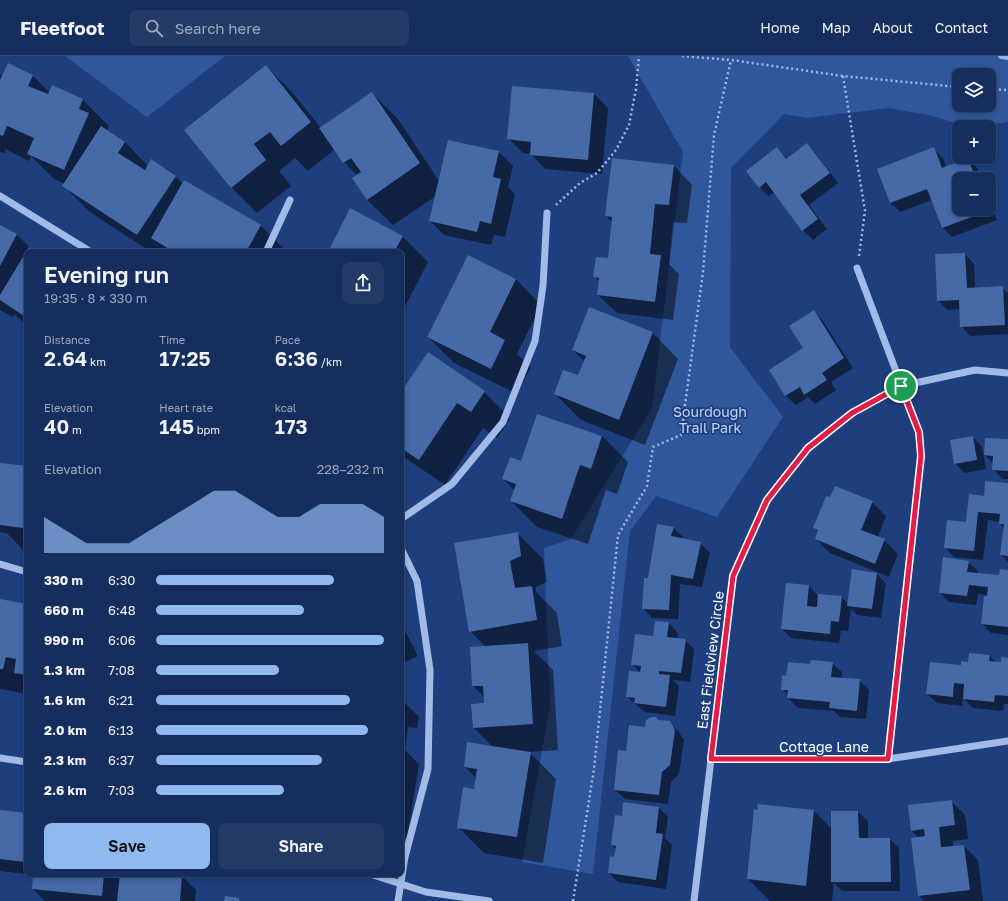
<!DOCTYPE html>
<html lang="en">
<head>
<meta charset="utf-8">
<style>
	:root { --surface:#162e5e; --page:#233a67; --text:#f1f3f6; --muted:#9ea8bc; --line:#354a73; --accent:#90b9f0 }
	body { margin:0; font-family:"Golos Text",sans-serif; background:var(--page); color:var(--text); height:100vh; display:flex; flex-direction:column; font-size:15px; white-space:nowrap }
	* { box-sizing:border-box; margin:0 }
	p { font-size:13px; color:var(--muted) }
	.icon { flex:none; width:22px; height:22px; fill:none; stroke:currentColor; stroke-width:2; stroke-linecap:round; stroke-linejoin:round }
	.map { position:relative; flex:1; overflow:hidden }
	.panel { position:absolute; left:24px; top:193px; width:380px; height:628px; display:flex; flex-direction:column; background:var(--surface); border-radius:8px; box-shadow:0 2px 6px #0003,0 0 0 1px var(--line) }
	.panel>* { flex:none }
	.buttons { position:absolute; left:952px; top:12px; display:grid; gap:8px }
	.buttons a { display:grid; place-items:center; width:44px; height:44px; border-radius:8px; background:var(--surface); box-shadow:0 2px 6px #0003,0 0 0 1px var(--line); font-size:20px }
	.pin { position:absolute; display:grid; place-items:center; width:34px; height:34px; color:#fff; margin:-17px; border:2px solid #fff; border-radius:50%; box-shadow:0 1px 4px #0007 }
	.round { display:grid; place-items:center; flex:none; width:42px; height:42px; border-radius:8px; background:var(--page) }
	.head { display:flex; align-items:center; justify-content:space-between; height:68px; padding:0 20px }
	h1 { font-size:22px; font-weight:600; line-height:30px }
	.figures { display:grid; grid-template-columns:repeat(3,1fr); gap:6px; height:68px; padding:4px 20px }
	.figures div { display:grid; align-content:center }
	.figures b { font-size:20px; font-weight:600 }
	.figures small { font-size:11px; font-weight:400 }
	.figures p { font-size:11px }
	.chart { height:112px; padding:8px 20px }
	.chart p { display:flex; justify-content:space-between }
	.chart svg { width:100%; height:72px; margin-top:4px; fill:var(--accent); opacity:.7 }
	.cta { display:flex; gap:8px; margin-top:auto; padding:8px 20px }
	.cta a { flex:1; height:46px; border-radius:8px; background:var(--accent); color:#111; font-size:16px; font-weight:600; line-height:46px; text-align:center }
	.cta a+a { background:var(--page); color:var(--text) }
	ul { padding:0 20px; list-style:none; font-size:13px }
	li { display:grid; grid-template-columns:64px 48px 1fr; align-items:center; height:30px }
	li i { height:10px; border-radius:5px; background:var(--accent) }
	header { display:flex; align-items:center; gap:24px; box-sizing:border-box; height:56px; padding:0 20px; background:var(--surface); border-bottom:1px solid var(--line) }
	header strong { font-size:19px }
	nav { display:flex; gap:22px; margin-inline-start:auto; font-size:14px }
	.search { width:280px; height:36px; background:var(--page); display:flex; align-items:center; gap:10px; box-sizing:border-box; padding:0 14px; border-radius:8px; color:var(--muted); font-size:15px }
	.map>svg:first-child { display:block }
</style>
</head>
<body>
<header>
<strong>Fleetfoot</strong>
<div class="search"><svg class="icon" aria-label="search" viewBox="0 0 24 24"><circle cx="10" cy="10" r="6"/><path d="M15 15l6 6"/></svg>Search here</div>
<nav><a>Home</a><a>Map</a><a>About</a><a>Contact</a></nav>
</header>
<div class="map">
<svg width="1008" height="845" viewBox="0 0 1008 845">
	<rect width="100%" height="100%" fill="#1e3e7d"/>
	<path fill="#30579c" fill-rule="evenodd" d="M65,0H225L147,61Z
		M628,0H1008V66L967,71L933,60L889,52L806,62L784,58L731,112L730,291L783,361L717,461L656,440L630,475L593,818L522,806L550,650L544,492L571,483L652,352L683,96ZM959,19H989V49H959Z"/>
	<path fill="#0007" d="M266,10L292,36L321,72L372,37L398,63L439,125L499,96L513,110L508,131L515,138L505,181L494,179L491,189L444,179L430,165L436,140L393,169L367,144L358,120L344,106L335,93L308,115L295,102L279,115L291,130L257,157L231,131Z
		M0,18L3,21L33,20L50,37L53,30L83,44L109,70L106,75L125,86L148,110L175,120L183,128L185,126L261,170L287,196H151L90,156L64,130L65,128L54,123L31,100L29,105L5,93V97L0,96Z
		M513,31L594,38L608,52L602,118L545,113L531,98L523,97L509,83Z
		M807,88L816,98L838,127L809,149L827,173L813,184L803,174L774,136L769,140L759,131L777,92L787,103Z
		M933,93L943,102L946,111L968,103L977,112L982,123H959V153H989V143L997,164L952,181L943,172L932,144L900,156L891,147L878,114Z
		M674,110L692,129L687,167L673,166L669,208L679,218L673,264L617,257L598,239L600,226L594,220L608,204L613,167L606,160Z
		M0,170L16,178L35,196H27V270L14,258L13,261L0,254Z
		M402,180L428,206L401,258V196H329Z
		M965,198L974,208L975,233L1002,232L1008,237V278L970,280L961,270L960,253L947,254L938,244Z
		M516,223L541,249L517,298L531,311L517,338L454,307L428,281Z
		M589,252L653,277L678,303L645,389L581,364L555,338L579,321L585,306L573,294Z
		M814,255L823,265L853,312L831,326L836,334L815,348L808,341L796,349L786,340L770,314L804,292Z
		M428,298L484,336L510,362L497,382L483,372L445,429L401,399V338Z
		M538,359L602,380L628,406L617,438L606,434L588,488L537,471L511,445L514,434L503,423L522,406Z
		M973,381L982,391L986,413L964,417L955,407Z
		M1008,384V423H1003L993,413L994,408L985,399Z
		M0,408L27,411V494H23L7,477L0,476Z
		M1008,428V506L1001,499L1004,472L1000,468V466L988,464L983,504L954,501L945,491L967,467L984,441Z
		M872,446L886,460L878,481L884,484L898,498L889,521L830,497L816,483L819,476L814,472Z
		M658,469L674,472L683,481L682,484L700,487L710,497L702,531L680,528L678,563L652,562L643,552Z
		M517,477L543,503L547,526L536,531V536L557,557L562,590L534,595L553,614L558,694L529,696L556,723L543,807L484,797L458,771L475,734L476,722L465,711L493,691L474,672L472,649L485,648L484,641L473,630L486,591L470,575Z
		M968,506L978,515L977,518L1000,520L1008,515V579L991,577L982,568L988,539L978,538L976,549L949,546L940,537Z
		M853,515L877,518L886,528L881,562L857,559L851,553L848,575L841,574L839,587L791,582L782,573L809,530L819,541H842L848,548Z
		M0,544L27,549V638L0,633Z
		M401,567L418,600L401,608Z
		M669,567L678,577L677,583L685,584L694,593L690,626L673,624L679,630L675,660L645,656L627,641L641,617L632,608L654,582Z
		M990,600L997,607H1001L1008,603V648H1004L1003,655L973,652L963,642L962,650L937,647L927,638L962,610Z
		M832,607L842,616L841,623L859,624L869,634L866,663L840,661L834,655L798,652L788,642L789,640L782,633L787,621L811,609Z
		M401,643L419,661L417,672L408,671L405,694L419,708L407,783L401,782Z
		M659,665L669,666L679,676L684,684L679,718L671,726L668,748L625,743L615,734L627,696L646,672Z
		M951,745L965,759L968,783L953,785V791L964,790L978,804L983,845H924L919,840V782L912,775Z
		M659,752L668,761L665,782L672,789L666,833L618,826L609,817L615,802L616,794L612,789L622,761Z
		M0,755L27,758V818H156L182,820L196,834L195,845H45L33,833L34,819L0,815Z
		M814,755L832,773V756H858L868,765V783H890L899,792L900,835H842L834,827L832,845H770L748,823Z"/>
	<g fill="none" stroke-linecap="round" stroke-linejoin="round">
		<path stroke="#94b3e9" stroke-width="6" d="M1001,0L1008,1"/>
	</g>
	<path fill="#4669a7" d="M8,7L33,19L28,30L48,38L52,29L83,43L79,53L89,57L64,114L27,98L34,82L7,70L3,80L0,79V24Z
		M266,9L311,66L281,90L270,76L254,88L266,104L231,132L184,74Z
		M512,30L594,37L588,104L530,99L531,86L507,83Z
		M372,36L420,107L367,144L352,122L361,116L351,102L343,107L319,72Z
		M101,70L125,86L118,97L145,114L151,103L176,120L137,179L62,130Z
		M448,84L499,95L493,121L501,123L491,168L480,165L477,176L429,165Z
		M807,87L830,117L800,139L818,163L802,175L766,126L759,132L746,115L777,91L786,103Z
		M934,91L942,112L968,102L976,123H959V153H988V155L942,172L927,133L890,147L877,113Z
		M612,102L674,109L669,149L655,148L650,198L661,199L655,246L597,239L599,222L593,221L596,201L608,202L612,161L605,160Z
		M184,124L261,169L246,196H174L151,182Z
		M350,152L403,180L394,196H328Z
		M0,169L17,178L0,210Z
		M29,191L37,196H27V262L0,244V239Z
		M965,197L967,232L1003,230L1005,269L960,271L959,244L937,245L935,198Z
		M468,199L516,223L490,276L505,284L491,313L427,281Z
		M589,251L653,276L619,364L554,338L563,314L578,319L586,300L572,294Z
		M814,254L844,302L822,317L827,324L804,339L800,331L785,340L769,314L803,292L789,270Z
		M428,296L485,335L471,356L457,347L419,404L401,392V336Z
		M537,358L602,380L591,413L580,409L562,463L510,445L516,428L502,423L510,401L521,405Z
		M973,380L977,404L954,408L950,384Z
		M985,382L1008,383V415L992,414L993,400L984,399Z
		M0,407L27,410V444L23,472L0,469Z
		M985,425L1008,427V500L1000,499L1004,468H999L1000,458L978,456L974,495L944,492L947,464L966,466L969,438L984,440Z
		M835,430L873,445L861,474L885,483L875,508L815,483L818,474L813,472L826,440L830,441Z
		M657,468L674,471L671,480L701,486L693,523L671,519L669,554L642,553L644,522H648Z
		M518,476L521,500L510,505L515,532L532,530L537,564L469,576L454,487Z
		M943,501L969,505L967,516L999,519L1000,513L1008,514V571L981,568L984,540H987L988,531L969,529L967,540L939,537Z
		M852,513L877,517L872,553L847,550Z
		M786,527L809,529L807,550L817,551L818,538L842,540L839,566L831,565L830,578L781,573Z
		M0,543L27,548L26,566L27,567V619L14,617L16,603L6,601L3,613H0Z
		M655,565L669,566L667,581L686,583L681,617L659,615V618L670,619L666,651L634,647L635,642L626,641L629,615L640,616L641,610L631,609L635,578L653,580Z
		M528,587L533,668L473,672L471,648L484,647L483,630H472L470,591Z
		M969,597L990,599L989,605L1001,606V601L1008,602V640L995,639L994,646L963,643L964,628L954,627L953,641L926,638L930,606L961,609V605L968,606Z
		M811,604L833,606L831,621L860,623L857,655L829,652L830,646L787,642L788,634H781L782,619L786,620L788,606L810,608Z
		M651,661H656L658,664L670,665L675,674L670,709L662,716L659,739L614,734L618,694L626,695L629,669L645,671L646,664Z
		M467,686L531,696L517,781L457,772L463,731L474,733L477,713L464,711Z
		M952,744L955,769L939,771L941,791L964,789L970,834L918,840L911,782L925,780L924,773L911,775L908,749Z
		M623,746L659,751L656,777L663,778L656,824L608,817L610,800L614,801L616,790L611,789L615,759L622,760Z
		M757,748L814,754L806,830L747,823L754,753L758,754Z
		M0,754L27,757V788L25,806L0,803Z
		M831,755H858L859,782H890L891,826H831Z
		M33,818H104L102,840L32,833Z
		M120,818L182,819L180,845H117Z
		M225,840L239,842V845H224Z"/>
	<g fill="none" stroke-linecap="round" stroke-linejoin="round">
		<path stroke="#a1bae8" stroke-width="2.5" stroke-dasharray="2 3" stroke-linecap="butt" d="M682,0L731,4L843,20L959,31
			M843,20L865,155L859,200
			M989,33L1008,34
			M556,149L580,127L597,117L616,94L629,69L636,33L639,0
			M573,845L594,713L618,479L647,430L653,391L681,379L703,216L714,79L731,4"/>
		<path stroke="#a1bae8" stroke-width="7" d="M0,140L91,196
			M266,196L290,144
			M857,212L919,376L921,400L888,703
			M401,463L452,428L503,366L535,285L543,230L547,157
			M0,508L27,516
			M0,702L27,706
			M711,703H888L1008,685
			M370,818L426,836L489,845
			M398,845L405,801L428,713L430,614L417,525L401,492
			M694,845L733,520L767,444L808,392L852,357L901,330L975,314L1008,317"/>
	</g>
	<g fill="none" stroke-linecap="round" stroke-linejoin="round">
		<g stroke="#fff" stroke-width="8">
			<path id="route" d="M901,330L919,376L921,400L888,703H711L733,520L767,444L808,392L852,357Z"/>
		</g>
		<use href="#route" stroke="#e11d48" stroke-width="5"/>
	</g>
	<g text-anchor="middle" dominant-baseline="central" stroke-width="3.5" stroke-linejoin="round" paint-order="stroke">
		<g font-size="14" fill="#c4d6f6" stroke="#1e3e7d">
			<text x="710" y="355">Sourdough<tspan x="710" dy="16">Trail Park</tspan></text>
		</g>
		<g font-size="14" fill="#fff" stroke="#1e3e7d">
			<text transform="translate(710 604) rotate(-83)">East Fieldview Circle</text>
			<text x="824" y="690">Cottage Lane</text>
		</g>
	</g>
</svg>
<div class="buttons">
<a><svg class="icon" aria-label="layers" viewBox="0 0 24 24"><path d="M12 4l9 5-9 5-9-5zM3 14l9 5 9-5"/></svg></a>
<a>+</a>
<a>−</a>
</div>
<div class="pin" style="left:901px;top:330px;background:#1e9e55"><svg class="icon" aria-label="arrive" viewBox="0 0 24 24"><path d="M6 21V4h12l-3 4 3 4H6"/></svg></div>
<section class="panel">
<div class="head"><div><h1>Evening run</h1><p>19:35 · 8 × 330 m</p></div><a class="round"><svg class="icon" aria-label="share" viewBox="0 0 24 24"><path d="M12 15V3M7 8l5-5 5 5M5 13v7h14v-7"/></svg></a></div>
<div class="figures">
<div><p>Distance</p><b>2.64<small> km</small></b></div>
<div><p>Time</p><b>17:25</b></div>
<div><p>Pace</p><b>6:36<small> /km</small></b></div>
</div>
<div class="figures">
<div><p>Elevation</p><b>40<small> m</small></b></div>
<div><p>Heart rate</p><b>145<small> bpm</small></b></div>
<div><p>kcal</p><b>173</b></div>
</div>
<div class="chart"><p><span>Elevation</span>228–232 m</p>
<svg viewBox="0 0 160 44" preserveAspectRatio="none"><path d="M0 44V22L10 30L20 38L30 38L40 38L50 30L60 22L70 14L80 6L90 6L100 14L110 22L120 22L130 14L140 14L150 14L160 22V44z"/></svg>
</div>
<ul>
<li><b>330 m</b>6:30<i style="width:78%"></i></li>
<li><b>660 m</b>6:48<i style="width:65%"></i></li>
<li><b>990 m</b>6:06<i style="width:100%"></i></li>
<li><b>1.3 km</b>7:08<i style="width:54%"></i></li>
<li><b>1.6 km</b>6:21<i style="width:85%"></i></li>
<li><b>2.0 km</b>6:13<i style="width:93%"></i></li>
<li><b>2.3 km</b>6:37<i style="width:73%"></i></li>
<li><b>2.6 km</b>7:03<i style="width:56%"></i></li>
</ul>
<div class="cta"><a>Save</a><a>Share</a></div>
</section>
</div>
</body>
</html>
